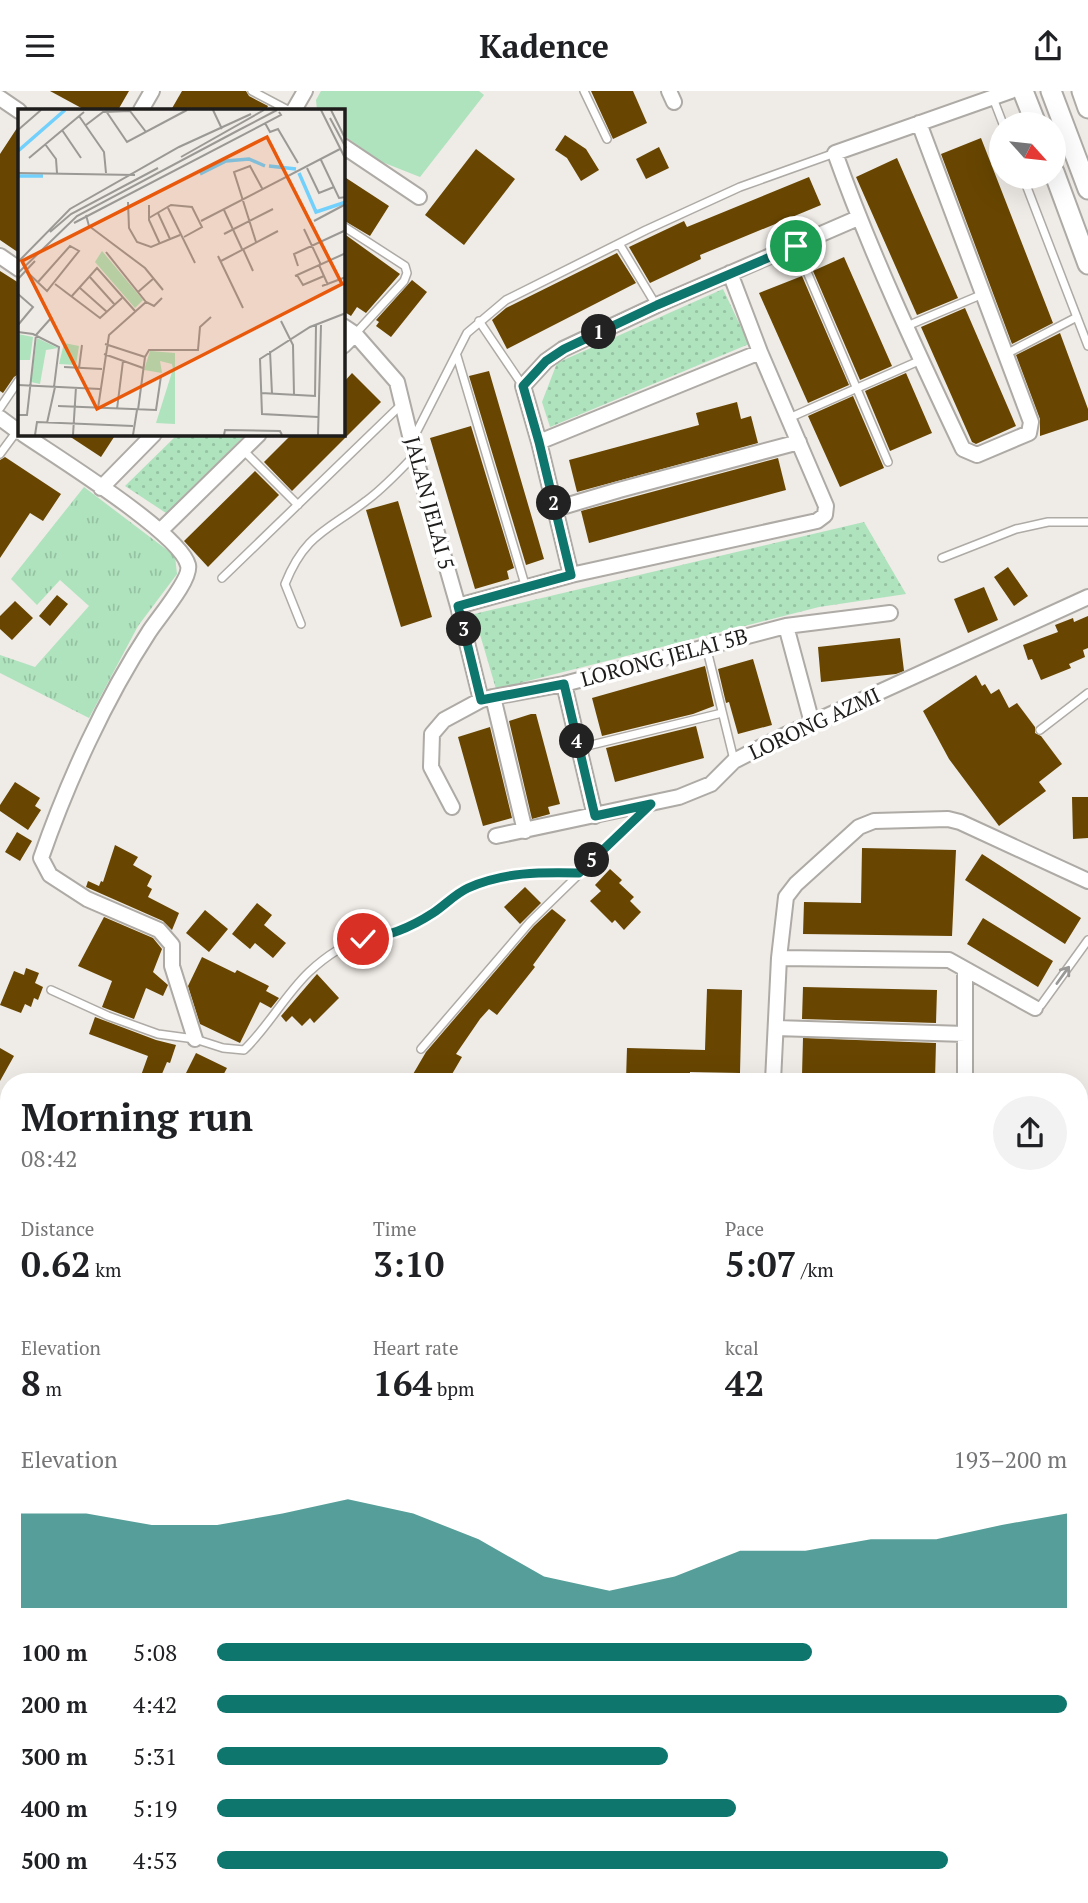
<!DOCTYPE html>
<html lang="en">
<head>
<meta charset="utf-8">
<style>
	:root { --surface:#fff; --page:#f2f2f2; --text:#202124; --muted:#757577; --accent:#0f766e }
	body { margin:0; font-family:"PT Serif",serif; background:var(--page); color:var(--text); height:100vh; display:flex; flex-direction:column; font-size:26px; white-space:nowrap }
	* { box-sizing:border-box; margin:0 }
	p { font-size:23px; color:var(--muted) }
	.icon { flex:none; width:38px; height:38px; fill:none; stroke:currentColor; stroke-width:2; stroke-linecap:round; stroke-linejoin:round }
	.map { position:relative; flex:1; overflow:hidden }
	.side { position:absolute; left:0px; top:982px; width:1088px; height:831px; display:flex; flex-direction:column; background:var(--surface); border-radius:28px 28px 0 0; box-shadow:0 7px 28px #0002 }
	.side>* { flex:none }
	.needle { width:46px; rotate:117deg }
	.tools { position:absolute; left:989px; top:21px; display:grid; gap:14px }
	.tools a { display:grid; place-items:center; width:77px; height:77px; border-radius:50%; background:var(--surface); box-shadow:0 7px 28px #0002; font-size:35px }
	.pin { position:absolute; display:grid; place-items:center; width:60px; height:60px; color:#fff; margin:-30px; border:4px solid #fff; border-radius:50%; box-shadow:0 2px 7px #0007 }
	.km { position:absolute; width:35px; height:35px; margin:-18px; border-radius:50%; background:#222; color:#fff; font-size:19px; line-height:35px; text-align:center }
	.round { display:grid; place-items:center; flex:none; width:74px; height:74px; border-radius:37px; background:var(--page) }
	.summary { display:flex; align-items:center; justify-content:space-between; height:119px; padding:0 21px }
	h1 { font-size:38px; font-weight:700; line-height:52px }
	.figures { display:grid; grid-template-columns:repeat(3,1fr); gap:10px; height:119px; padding:7px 21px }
	.figures div { display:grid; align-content:center }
	.figures b { font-size:35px; font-weight:700 }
	.figures small { font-size:19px; font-weight:400 }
	.figures p { font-size:19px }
	.chart { height:196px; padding:14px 21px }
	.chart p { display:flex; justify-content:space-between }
	.chart svg { width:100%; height:126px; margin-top:7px; fill:var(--accent); opacity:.7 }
	ul { padding:0 21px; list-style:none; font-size:23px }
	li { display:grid; grid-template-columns:112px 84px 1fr; align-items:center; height:52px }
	li i { height:18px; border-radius:9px; background:var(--accent) }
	header { display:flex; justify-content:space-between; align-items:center; height:91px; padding:0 21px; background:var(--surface); font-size:32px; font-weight:700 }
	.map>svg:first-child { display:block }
</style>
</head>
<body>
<header><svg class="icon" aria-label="menu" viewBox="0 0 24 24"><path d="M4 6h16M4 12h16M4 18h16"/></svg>Kadence<svg class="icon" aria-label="share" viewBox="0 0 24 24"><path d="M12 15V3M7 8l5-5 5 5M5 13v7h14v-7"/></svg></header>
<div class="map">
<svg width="1088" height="1812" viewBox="0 0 1088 1812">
	<defs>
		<pattern id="grass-tufts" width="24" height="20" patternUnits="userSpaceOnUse" patternTransform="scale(1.75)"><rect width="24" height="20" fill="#aee3bd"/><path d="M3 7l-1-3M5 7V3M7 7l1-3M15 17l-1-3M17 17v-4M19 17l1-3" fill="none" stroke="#95c2a2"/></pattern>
		<pattern id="park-dots" width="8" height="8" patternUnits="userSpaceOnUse" patternTransform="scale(1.75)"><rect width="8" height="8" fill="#aee3bd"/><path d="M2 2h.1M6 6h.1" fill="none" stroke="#95c2a2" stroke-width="1.8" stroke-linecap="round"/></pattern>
	</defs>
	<rect width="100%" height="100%" fill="#efebe6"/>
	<path fill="url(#grass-tufts)" d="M84,396L175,465L177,483L138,535L89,627L0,582V564L35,576L89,515L60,489L37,514L11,488Z"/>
	<path fill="url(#park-dots)" d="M723,198L749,253L550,336L542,311L557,272Z
		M178,343H246L166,422L125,395Z
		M864,431L906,503L819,516L496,598L474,523Z"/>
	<path fill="#aee3bd" d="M321,0H479L484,4L420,86L382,71L343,44V19H317L316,9Z"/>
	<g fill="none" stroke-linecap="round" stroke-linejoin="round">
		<path stroke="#589ab8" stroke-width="4.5" d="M872,1812L876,1804"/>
	</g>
	<path fill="#684601" d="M50,0H129L118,19H85Z
		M182,0H246L249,5L268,15L266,19H171Z
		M591,0H633L647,32L613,48Z
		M19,34V162L0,149V63Z
		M565,44L586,58L599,79L581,90L567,67L555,59Z
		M981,47L1053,232L1012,253L941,63Z
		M659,56L669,77L646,88L636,68Z
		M476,58L515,88L464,154L425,124Z
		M897,67L958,207L917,224L856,86Z
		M343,85L389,115L370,145L343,129Z
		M809,86L821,114L700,164L701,168L650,192L629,156L684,130L687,136Z
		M343,142L400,183L366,222L357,216L351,225L343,220Z
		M617,162L636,192L507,258L492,229L506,217Z
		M844,166L892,275L860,289L813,180Z
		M0,180L19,192V283L14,286L3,302L0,300Z
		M802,185L849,294L808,312L759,202Z
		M412,189L427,201L391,246L376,235L379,231L376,229Z
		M965,217L1016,335L976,353L972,351L921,236Z
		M1060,242L1088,318V329L1040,345V328L1016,264Z
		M489,280L544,468L526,474L469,285Z
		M352,282L381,311L292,400L264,371L292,343H343V292Z
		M906,282L932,342L890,360L865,300Z
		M853,305L884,377L840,396L808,325Z
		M737,311L741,328L751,325L758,352L577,401L569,369L699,334L696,322Z
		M471,335L514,477L507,480L509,488L475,498L430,347Z
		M66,343H116L101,366Z
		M5,366L61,403L43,430L30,422L0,467V369Z
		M778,367L786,399L589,452L581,420Z
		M255,380L279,404L208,476L184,450Z
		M398,410L432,526L401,536L366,419Z
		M1008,476L1028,505L1014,515L994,486Z
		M984,496L998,529L968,542L954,508Z
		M57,504L68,513L50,535L39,525Z
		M15,510L33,527L12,549L0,538V525Z
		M1088,525V557L1083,559L1085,566L1069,573L1071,577L1041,589L1032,568L1028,569L1023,554L1058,541L1055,534L1073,527L1074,531Z
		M900,547L904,580L896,583L821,591L818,556Z
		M753,568L772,634L738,643L729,611L726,612L718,578Z
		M705,575L714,615L693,623L602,645L592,607Z
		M976,584L982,595L985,593L991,603L999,598L1009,617L1017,612L1035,636V642L1041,645L1062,673L1039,691L1046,700L999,735L949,668L923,620Z
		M531,623H536L560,713L548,716L550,723L532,728L509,630Z
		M696,635L704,667L615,691L606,657Z
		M490,636L512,727L483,735L458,646Z
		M15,691L40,707L35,715L41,719L28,739L0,720V714Z
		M1072,706H1088V747L1073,748Z
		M17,741L32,750L20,770L5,761Z
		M115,754L138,766L133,774L152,785L147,795L152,798L148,806L179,822L172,839L163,830L86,796L88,790L99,795L101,790L103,791Z
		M862,757L956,759L952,845L803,843L804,811L861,812Z
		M982,763L1081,827L1065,853L965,789Z
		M610,778L622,789L619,792L634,806L630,810L641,821L624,839L615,829L612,832L590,810L601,800L595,794Z
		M525,796L541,812L520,833L504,816Z
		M257,812L272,824L264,834L286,852L273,867L255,852L250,858L232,843Z
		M552,818L566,829L533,874L535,876L497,924L489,918L480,928L456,963L462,966L448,990H409L426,961L534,835Z
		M205,819L228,838L209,861L186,842Z
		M104,826L153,847L162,858L153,881L168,894L163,905L146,897L134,928L102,916L112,890L78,875Z
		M983,827L1053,870L1038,896L967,853Z
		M202,866L235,882L237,879L269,895L266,900L279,907L271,917L260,911L240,952L200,933L188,895Z
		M26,877L39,882L35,892L43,896L38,909L34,907L31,916L25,913L21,922L0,914L14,880L24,884Z
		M317,883L339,907L314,932L310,927L302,935L292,925L286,931L281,925Z
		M803,896L937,899L936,932L802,928Z
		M707,898L742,899L740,982L690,981V990L626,989L627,957L705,959Z
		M95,926L156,949L176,954L170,972L167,971L159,990H139L148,965L89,943Z
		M803,947L936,952L935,988L802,984Z
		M0,957L14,965L0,990Z
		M196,962L227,977L220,990H182Z"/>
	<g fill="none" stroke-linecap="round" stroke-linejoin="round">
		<g stroke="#aeaaa5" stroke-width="10">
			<path id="lane" d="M252,0L288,19
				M584,0L607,48
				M993,7L1003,33
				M1023,86L1088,255
				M343,135L405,175L407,182L404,190L355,243
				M620,154L656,214
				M796,155L888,371
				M479,230L523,295
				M907,235L983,203
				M1006,263L1077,226
				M457,265L526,497
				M0,317L19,289
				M789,327L921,269
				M413,348L467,242L506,209L646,139L740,96L835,62
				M243,359L298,414
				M0,363L17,340
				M942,467L1016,438L1048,431H1088
				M222,487L403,312
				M301,533L285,493C305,443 327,440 366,410C384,397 399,380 414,365
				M706,555L734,669
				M1040,639L1088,602
				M579,657L722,622
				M51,899L108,925L158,943L195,948L223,957L244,959C268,936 285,904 309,881C324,867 343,853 364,848C377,845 392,843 405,837C428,827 446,807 468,797C503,781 541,781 579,782
				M1035,917L1041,914L1088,849
				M421,958L530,831L648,716
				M1080,1045H1088
				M1080,1309L1088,1311
				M1080,1696L1088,1695
				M1080,1721H1088
				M949,1804L950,1808L956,1812
				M95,1812V1804"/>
		</g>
		<g stroke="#aeaaa5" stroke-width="18">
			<path id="street" d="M669,0L674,11
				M0,7L19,20
				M141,19L152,0
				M294,19L305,0
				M919,32L1031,331L1029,342L977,364L963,358C917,261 871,163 835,62L1011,0
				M343,55L419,106
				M0,165L19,178
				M343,235L355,243L397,291L415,365L458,515L481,609
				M343,255L355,243
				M0,327L19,341
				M23,343C55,365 180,442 188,474C192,488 157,528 149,541C105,608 67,692 41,767L50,784L87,808L159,839L172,854V875L195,948
				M539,351L760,261
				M101,397L154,343
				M555,418L619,399L799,351
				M161,439L259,343
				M571,484L539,351L523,295L546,270L563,258L657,214L858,127
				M458,515L571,484L817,430L825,424L826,415L760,261L730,182
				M786,535L812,632
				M564,593L595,725
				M493,606L525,740
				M452,716L431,676L432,643L444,629L481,609L493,606L564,593L786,535L890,522
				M496,745L679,706L711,693L734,670L781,646L1088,506
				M779,867L949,869L1035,917
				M776,937L965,943
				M773,990L779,867L786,806L796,793L859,736L874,730L948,728L960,731L1088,790
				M965,990V879
				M0,1754L7,1758L9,1765
				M7,1812L9,1783
				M32,1812V1804
				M172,1812L173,1804
				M313,1812L314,1804
				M786,1812V1804"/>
		</g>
		<g stroke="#aeaaa5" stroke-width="23">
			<path id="secondary" d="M1023,0L1036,33
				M1051,0L1088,98
				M1082,0L1088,17
				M1054,81L1088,173"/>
		</g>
		<use href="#lane" stroke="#fff" stroke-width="7"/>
		<use href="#street" stroke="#fff" stroke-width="14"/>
		<use href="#secondary" stroke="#fff" stroke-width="19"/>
	</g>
	<defs><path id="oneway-shaft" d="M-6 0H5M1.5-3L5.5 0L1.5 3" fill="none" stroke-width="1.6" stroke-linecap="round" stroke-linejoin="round" transform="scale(1.75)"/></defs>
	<use stroke="#9a9998" href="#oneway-shaft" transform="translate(1063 884) rotate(-54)"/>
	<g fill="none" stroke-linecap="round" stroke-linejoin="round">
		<g stroke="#fff" stroke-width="14">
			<path id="route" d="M363,848C388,846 413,835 433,822C445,814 455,803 468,797C503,781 541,781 579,782L651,713L595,725L564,593L481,609L458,515L571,484L539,351L523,295L546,270L564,258L657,214L796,155"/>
		</g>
		<use href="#route" stroke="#0f766e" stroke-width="9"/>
	</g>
	<g text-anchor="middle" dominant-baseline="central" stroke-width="7" stroke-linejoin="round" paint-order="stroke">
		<g font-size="21" fill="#1e1d1b" stroke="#fff">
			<text transform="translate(430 412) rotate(75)">JALAN JELAI 5</text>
			<text transform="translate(664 566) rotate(-15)">LORONG JELAI 5B</text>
			<text transform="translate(814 632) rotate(-25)">LORONG AZMI</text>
		</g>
	</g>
	<g transform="translate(18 18)">
		<rect width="327" height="327" fill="#efebe6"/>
		<path d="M132,242L157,244V315L138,314L155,260L154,255L142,252L144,264L126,261Z" fill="#aee3bd"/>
		<path d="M0,225L15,228L12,251H0ZM19,229L40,239L28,241L22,275L13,273Z" fill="#aee3bd"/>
		<path d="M84,142L125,191L117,199L77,153Z" fill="#aee3bd"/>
		<path d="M46,234L61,237L58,256L41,255Z" fill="#aee3bd"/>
		<path fill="none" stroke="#71d0fc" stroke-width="3.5" d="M0,42L47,1M251,57L278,60M281,64L298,103L328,93M182,65L208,52L231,50L247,57M0,67H25"/>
		<path fill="none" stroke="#9b9995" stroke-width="2" d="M195,1L204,20M303,1L328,51M313,1L328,31M88,2L109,33L169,1M61,7L86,43L88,64M312,9L328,39M247,14L252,23L260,20L280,54M68,16L85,3L112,2L128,23M0,21L23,1M44,21L63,49M219,22L259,1M27,35L38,50L39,64M163,48L246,1M11,49L66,3M303,51L321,89L328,88M289,59L301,84L316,78M0,64L117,66M110,93L111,119L119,133L133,138L162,126M131,96V111L142,135M150,99L177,154M206,101L224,140M140,104L152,130M68,106L71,117L127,159L145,181M131,109L153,96L174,98L184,118L166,128M183,112L322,40M296,112L328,95M56,114L263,6L261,3M286,120L303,156M32,123L53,105L140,59M206,125L255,100M238,133L216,63L232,57L245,81M225,140L235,162M88,143L128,193L136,197L144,189M200,147L225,199M203,152L260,122M0,153L52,100L161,38L233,5M301,156L310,176M280,157L276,145L328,121M8,162L29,182L61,142L52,137L20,173M0,164L59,107L219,22M279,166L285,176L306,167M71,167L97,196M277,167L328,144M0,170L17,152M37,175L82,209L104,189M304,177L328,168M62,179L89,203M120,183L136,169M0,185L15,198L0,216M53,188L79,159L117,202M263,212L275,236L276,286M0,223L15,225L41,238L36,278M87,235L127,248M252,242L254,285M86,245L125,259M127,248L131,241H180L182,218L193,208M46,258L84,260M61,259L64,236M0,276L82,280M243,284L298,287M297,287L298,216M40,297L138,301L143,267M80,299L91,226L128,193M99,300L105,252M120,301L127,248M0,306H9L18,226L34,208M300,308L244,305L242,250L292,218L328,204M29,314L37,278M17,326L19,313L115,317M55,326L58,278M115,326L119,301M206,326L207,321L262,322L264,326M300,326L303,216"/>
		<path fill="#e8590c" fill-opacity="0.15" stroke="#e8590c" stroke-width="3.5" d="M249,28L324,175L79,300L4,152Z"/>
		<rect width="327" height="327" fill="none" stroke="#1e1d1b" stroke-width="3.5"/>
	</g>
</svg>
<div class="tools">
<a><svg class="needle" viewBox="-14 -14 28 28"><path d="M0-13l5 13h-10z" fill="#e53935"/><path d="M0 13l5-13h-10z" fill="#757577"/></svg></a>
</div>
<div class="pin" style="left:796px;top:155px;background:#1e9e55"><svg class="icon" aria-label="arrive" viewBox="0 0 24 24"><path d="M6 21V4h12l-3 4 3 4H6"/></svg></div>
<div class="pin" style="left:363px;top:848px;background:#d93025"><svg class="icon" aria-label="check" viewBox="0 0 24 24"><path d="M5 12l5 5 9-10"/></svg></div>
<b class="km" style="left:599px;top:241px">1</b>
<b class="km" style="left:554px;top:412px">2</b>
<b class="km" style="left:464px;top:538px">3</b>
<b class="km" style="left:577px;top:650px">4</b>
<b class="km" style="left:592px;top:769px">5</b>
<section class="side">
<div class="summary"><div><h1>Morning run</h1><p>08:42</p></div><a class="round"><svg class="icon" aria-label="share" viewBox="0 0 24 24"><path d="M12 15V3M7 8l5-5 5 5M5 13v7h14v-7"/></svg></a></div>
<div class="figures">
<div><p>Distance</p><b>0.62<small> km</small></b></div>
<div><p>Time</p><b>3:10</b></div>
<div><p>Pace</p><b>5:07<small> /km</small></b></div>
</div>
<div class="figures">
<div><p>Elevation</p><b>8<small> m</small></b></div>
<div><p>Heart rate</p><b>164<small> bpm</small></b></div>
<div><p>kcal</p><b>42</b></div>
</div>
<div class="chart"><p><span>Elevation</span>193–200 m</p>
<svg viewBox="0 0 160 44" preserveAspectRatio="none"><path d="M0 44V11L10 11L20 15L30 15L40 11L50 6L60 11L70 20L80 33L90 38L100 33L110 24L120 24L130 20L140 20L150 15L160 11V44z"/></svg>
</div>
<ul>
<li><b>100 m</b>5:08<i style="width:70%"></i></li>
<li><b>200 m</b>4:42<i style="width:100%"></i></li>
<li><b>300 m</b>5:31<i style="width:53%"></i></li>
<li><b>400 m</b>5:19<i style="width:61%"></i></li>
<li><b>500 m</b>4:53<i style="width:86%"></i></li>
</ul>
</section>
</div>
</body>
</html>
